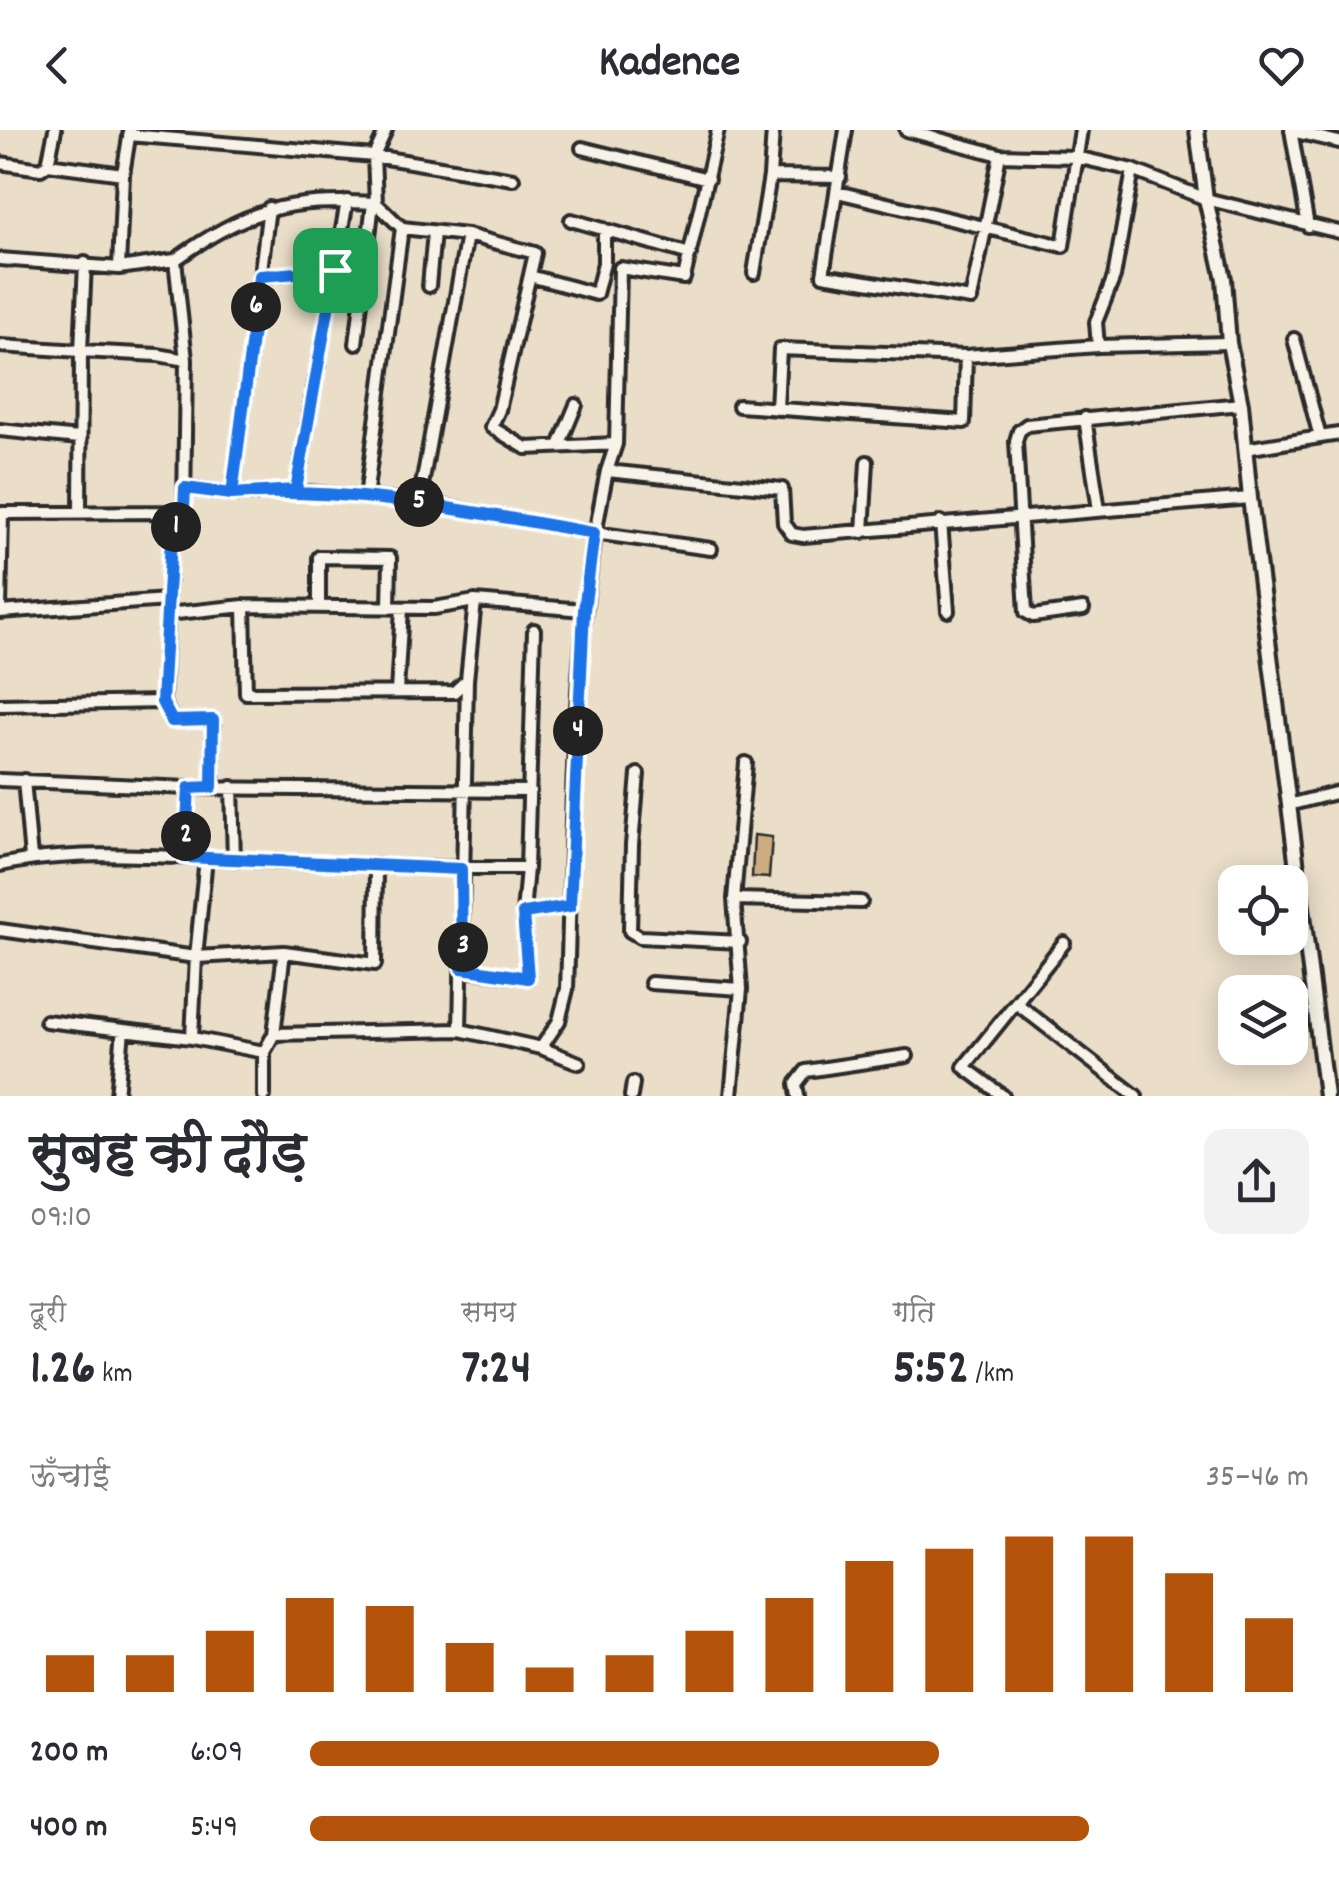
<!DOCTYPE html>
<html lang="hi">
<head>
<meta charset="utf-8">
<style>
	:root { --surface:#fff; --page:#f2f2f3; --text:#2b2b33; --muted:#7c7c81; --accent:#b45309 }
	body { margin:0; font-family:Dekko,"Playpen Sans Deva",sans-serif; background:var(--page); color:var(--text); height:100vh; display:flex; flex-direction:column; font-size:38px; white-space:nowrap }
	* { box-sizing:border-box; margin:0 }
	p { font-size:32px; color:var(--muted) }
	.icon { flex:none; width:55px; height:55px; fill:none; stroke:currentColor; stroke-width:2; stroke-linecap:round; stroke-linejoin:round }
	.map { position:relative; height:966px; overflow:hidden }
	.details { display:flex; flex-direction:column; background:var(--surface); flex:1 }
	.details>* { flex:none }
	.tools { position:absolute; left:1218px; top:735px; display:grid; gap:20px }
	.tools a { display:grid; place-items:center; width:90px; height:90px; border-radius:20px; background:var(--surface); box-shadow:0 5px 25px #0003; font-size:50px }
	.pin { position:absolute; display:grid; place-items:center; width:85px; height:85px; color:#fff; margin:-42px; border-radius:20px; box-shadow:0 5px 15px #0006 }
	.km { position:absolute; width:50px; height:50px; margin:-25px; border-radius:50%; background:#222; color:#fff; font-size:28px; line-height:50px; text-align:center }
	.round { display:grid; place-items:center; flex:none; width:105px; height:105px; border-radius:20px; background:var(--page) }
	.head { display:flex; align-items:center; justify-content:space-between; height:170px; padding:0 30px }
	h1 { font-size:55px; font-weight:800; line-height:75px }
	.stats { display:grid; grid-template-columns:repeat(3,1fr); gap:15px; height:170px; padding:10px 30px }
	.stats div { display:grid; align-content:center }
	.stats b { font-size:50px; font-weight:800 }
	.stats small { font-size:28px; font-weight:400 }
	.stats p { font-size:28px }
	.chart { height:280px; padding:20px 30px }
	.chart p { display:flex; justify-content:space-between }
	.chart svg { width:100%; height:180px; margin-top:10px; stroke:var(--accent); stroke-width:6 }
	ul { padding:0 30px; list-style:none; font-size:32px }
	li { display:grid; grid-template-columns:160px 120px 1fr; align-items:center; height:75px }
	li i { height:25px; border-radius:12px; background:var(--accent) }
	header { display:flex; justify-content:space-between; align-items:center; height:130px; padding:0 30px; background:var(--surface); font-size:45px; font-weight:800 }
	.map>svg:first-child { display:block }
</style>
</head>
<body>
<header><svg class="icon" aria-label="back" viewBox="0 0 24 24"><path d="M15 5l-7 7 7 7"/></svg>Kadence<svg class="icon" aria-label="heart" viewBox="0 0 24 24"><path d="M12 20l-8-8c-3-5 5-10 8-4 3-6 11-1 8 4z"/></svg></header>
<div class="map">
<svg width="1339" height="966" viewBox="0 0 1339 966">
	<rect width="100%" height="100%" fill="#eadec9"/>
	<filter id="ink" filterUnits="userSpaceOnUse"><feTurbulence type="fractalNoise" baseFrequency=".01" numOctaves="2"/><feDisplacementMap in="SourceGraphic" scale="20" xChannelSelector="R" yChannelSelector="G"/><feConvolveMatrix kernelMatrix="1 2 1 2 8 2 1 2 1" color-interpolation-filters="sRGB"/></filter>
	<g filter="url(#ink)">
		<path fill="#cdac80" stroke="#2b2b2b" stroke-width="2.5" d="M754,705L772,707L769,748L752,747Z"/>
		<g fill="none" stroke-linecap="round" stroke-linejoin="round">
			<g stroke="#2b2b2b" stroke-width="18">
				<path id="minor" d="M718,0L684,148L620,138L616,314L607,341L782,359L784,393L792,404L803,406L1250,368
					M846,0L823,145L971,169L1000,25
					M906,0L1000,25L1076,27L1133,40L1206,69L1339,102
					M1291,0L1308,96
					M1291,1L1339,12
					M129,5L374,26L513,49
					M582,18L708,49
					M0,33L41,39L48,34L55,0
					M48,34L123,44
					M770,46L840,47
					M837,62L1063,116L1081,0
					M376,73L402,98L467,105L535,123L499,280L491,297L526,318L616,314
					M571,90L690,124
					M0,129L119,138L175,130
					M85,133L81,221L158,225L186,230
					M119,138L123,44L130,1
					M754,143L770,46L773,0
					M260,146L335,141
					M530,146L596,164L604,133V99
					M429,156L434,102
					M1294,209L1320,307
					M356,214L373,73
					M0,216L81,221L80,383
					M1098,216L1096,192L1114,147L1133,40
					M739,276L964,292L966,226
					M777,279L780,219L966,226L1098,216L1229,213
					M1085,288L1099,380
					M0,300L79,308
					M559,316L576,275
					M1245,319L1339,304
					M185,358L232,364L296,361L419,372L594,403L711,419
					M296,361L347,71
					M232,364L269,78
					M366,367L402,98
					M419,372L467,105
					M184,379L171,410L163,572L173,591L213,590L212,657
					M0,383L170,382L184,379L186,230L175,130C247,79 287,68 376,73L374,26L386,0
					M941,392L948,481
					M863,402L867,332
					M244,476L434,478L475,471L583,480
					M319,477V427L390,428L389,477
					M0,479L2,383
					M1083,479L1033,486L1026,482L1016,311L1019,301L1027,295L1241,274
					M0,482L167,470
					M167,484L244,476L246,563L454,562L467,550
					M397,562L402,478
					M0,575L163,572
					M638,644L632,715L630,801L640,807L740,812
					M0,650L189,658L530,661
					M24,650L31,728
					M232,657L234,730
					M1288,675L1339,662
					M185,727L189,658
					M0,735C71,720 149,726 221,729C323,733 425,739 527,738L523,783L570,776
					M527,738L534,500
					M734,769L746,633
					M0,800L196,827L206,728
					M462,839L528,848L523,783
					M651,853L741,859
					M1016,873L1136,966
					M46,891L192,908L264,922L274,904L460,900L467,550L475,471
					M460,900L541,918L579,933
					M274,904L284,822
					M192,908L196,827L284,822L375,834L376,736
					M541,918L559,891L567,859C573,687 571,510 607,341
					M264,922V966
					M117,966L123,900
					M631,966L633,953
					M731,966L741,859L734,769L861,772
					M798,966L796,954L806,941L907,926
					M1003,966L964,937L1064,813"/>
			</g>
			<g stroke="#2b2b2b" stroke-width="20">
				<path id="tertiary" d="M1197,0L1206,69L1224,149L1229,213L1241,274L1250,368L1326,966"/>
			</g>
			<use href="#minor" stroke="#f7f3e8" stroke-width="10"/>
			<use href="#tertiary" stroke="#f7f3e8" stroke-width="12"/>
		</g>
	</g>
	<g fill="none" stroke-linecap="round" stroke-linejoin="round" filter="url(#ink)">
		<g stroke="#fff" stroke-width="20">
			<path id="route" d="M335,140L296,360L232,364L185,358L184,379L171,410L162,572L172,591L213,590L212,657L189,658L185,727L461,739L462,838L528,848L523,783L570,776L584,480L594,403C473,382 356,357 232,364L260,146L335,140"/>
		</g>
		<use href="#route" stroke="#1a73e8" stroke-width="12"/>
	</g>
</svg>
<div class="tools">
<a><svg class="icon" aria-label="locate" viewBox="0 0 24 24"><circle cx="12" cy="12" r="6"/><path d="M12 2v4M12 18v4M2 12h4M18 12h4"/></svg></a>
<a><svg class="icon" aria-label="layers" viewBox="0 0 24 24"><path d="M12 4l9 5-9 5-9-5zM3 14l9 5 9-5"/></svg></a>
</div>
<div class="pin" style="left:335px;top:140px;background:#1e9e55"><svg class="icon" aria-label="arrive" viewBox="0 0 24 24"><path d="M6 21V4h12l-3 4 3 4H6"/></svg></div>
<b class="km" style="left:176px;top:397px">1</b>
<b class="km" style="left:186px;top:706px">2</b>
<b class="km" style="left:463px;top:817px">3</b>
<b class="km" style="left:578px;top:601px">4</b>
<b class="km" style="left:419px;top:372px">5</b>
<b class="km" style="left:256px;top:177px">6</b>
</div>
<section class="details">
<div class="head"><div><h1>सुबह की दौड़</h1><p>09:10</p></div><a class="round"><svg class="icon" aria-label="share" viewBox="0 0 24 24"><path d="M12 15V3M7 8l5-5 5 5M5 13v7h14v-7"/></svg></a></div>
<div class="stats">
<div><p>दूरी</p><b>1.26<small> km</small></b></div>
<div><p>समय</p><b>7:24</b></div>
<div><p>गति</p><b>5:52<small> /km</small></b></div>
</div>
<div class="chart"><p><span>ऊँचाई</span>35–46 m</p>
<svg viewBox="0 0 160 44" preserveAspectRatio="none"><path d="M5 44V35M15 44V35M25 44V29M35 44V21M45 44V23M55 44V32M65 44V38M75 44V35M85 44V29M95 44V21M105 44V12M115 44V9M125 44V6M135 44V6M145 44V15M155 44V26"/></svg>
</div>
<ul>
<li><b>200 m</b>6:09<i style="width:63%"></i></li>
<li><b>400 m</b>5:49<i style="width:78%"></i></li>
</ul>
</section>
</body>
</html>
